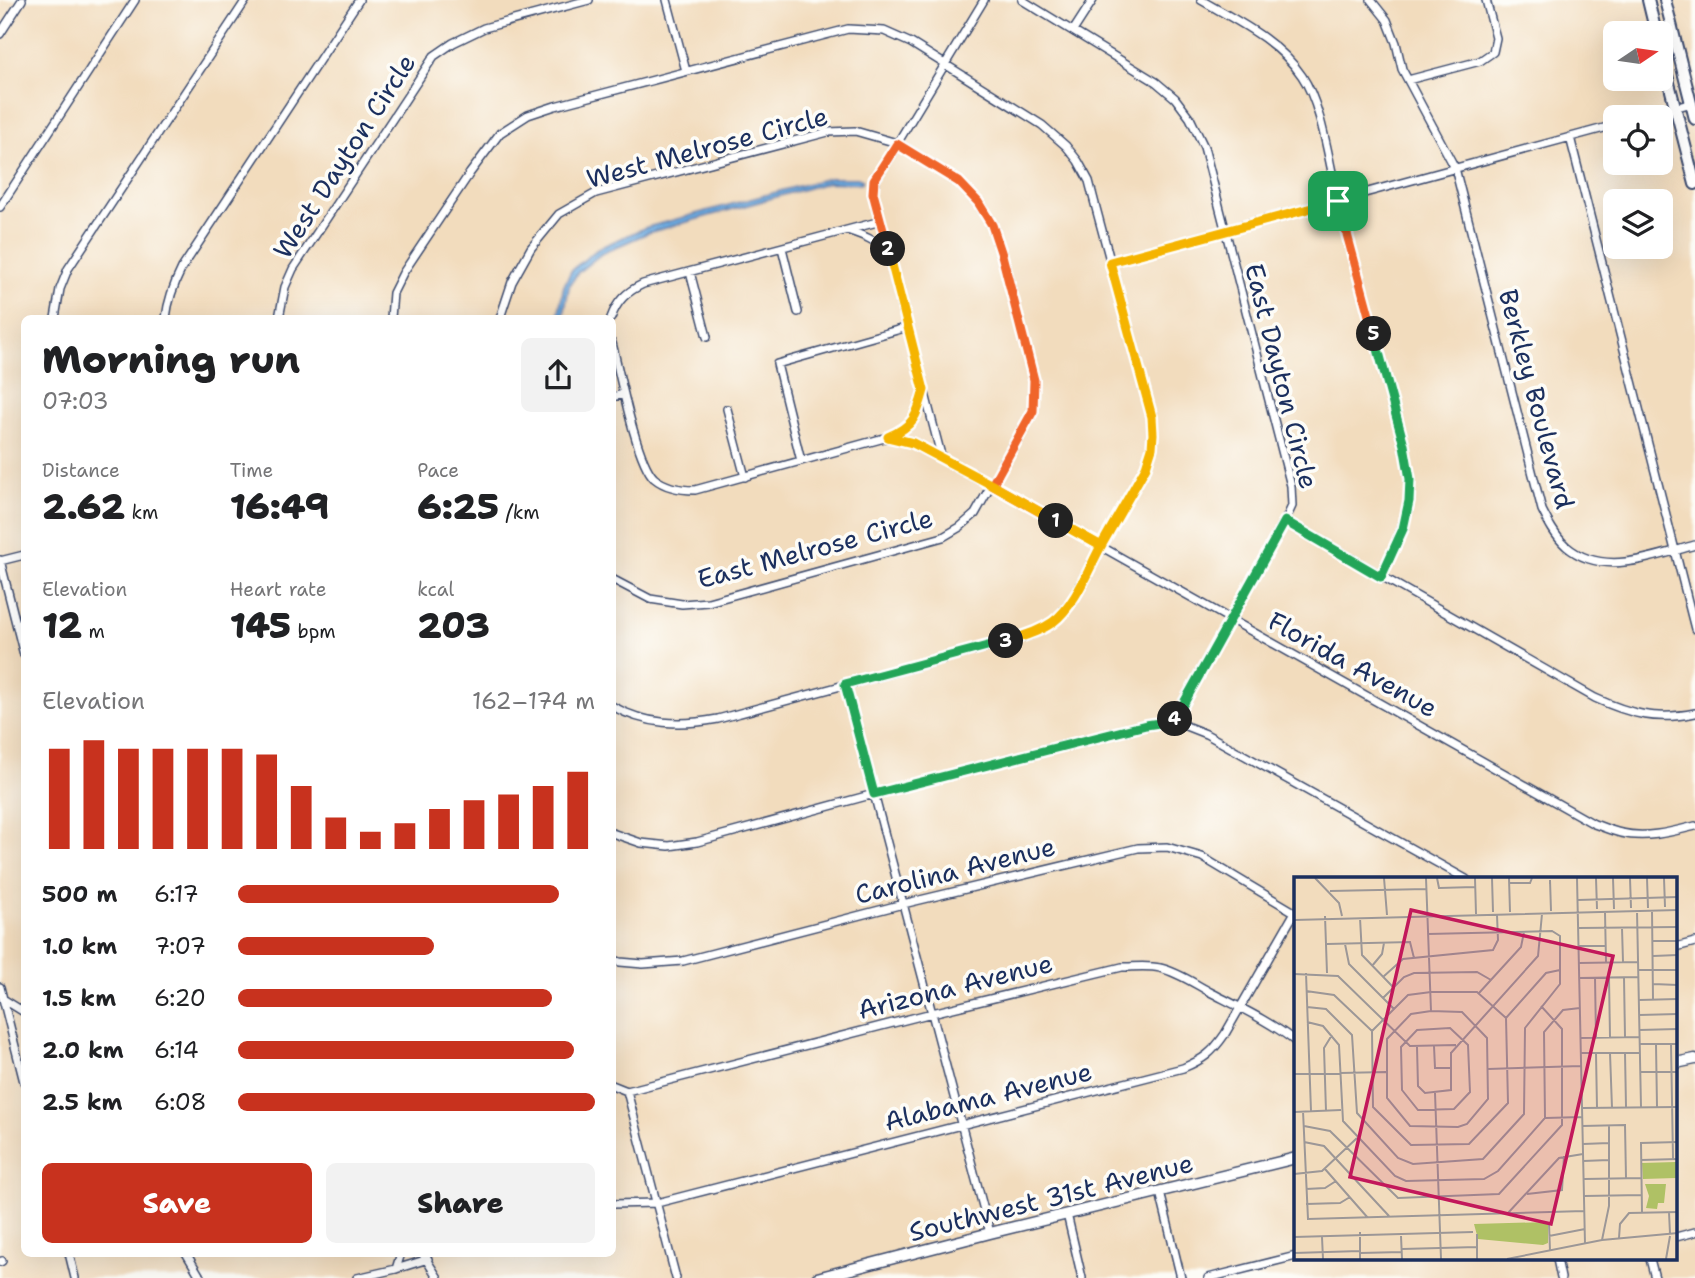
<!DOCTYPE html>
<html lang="en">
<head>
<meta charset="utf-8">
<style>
	:root { --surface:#fff; --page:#f2f2f2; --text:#202124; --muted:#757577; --accent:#c8321e }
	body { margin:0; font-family:"Shantell Sans",sans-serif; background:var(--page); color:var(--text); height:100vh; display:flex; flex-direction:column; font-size:26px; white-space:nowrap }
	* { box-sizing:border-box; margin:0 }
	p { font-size:23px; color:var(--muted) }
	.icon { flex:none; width:38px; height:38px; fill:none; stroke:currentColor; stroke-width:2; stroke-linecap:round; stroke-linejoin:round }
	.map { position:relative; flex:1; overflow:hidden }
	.details { position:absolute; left:21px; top:315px; width:595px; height:942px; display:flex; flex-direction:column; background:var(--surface); border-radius:10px; box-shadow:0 7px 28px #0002 }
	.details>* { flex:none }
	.needle { width:46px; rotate:77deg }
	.tools { position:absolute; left:1603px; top:21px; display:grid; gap:14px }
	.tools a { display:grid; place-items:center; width:70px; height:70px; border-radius:10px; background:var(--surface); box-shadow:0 7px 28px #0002; font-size:35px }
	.pin { position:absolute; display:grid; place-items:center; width:60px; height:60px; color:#fff; margin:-30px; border-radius:14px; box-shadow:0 4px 10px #0006 }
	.km { position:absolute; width:35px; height:35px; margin:-18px; border-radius:50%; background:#222; color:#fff; font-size:19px; line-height:35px; text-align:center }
	.round { display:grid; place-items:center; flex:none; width:74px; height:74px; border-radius:10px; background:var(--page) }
	.overview { display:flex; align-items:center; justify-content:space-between; height:119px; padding:0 21px }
	h1 { font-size:38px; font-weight:800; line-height:52px }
	.metrics { display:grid; grid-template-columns:repeat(3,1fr); gap:10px; height:119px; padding:7px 21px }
	.metrics div { display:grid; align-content:center }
	.metrics b { font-size:35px; font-weight:800 }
	.metrics small { font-size:19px; font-weight:400 }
	.metrics p { font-size:19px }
	.chart { height:196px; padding:14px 21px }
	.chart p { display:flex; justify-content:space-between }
	.chart svg { width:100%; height:126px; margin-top:7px; stroke:var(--accent); stroke-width:6 }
	.action { display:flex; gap:14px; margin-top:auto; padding:14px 21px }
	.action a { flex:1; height:80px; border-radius:10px; background:var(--accent); color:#fff; font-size:28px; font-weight:800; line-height:80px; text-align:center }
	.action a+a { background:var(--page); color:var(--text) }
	ul { padding:0 21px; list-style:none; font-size:23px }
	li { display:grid; grid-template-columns:112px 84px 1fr; align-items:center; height:52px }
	li i { height:18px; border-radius:9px; background:var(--accent) }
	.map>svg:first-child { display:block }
</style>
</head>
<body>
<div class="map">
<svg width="1695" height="1278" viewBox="0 0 1695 1278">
	<rect width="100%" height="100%" fill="#fdfcf7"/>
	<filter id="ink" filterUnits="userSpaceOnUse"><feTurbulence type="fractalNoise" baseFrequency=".0143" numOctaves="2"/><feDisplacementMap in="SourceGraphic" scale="14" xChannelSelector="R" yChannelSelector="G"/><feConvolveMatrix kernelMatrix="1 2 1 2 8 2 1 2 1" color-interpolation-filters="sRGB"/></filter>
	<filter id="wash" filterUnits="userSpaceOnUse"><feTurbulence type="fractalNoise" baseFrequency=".00686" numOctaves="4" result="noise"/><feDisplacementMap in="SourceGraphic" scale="28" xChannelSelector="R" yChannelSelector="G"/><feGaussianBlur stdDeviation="1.57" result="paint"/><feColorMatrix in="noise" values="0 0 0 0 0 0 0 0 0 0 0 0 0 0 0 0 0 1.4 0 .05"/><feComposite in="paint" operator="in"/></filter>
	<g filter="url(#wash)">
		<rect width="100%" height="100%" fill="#f2dcbd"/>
		<path fill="#75b3e8" stroke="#4871a3" stroke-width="2" d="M829,178H858L862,180L861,183L829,182L786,194L647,233L602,253L578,272L569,286L563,318H558L564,286L572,270L599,248L645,228Z"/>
	</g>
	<g filter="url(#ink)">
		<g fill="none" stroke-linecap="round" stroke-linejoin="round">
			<g stroke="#3b496c" stroke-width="10">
				<path id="street" d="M667,0L686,71
					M1201,0C1237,21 1278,40 1302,76C1323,107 1329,166 1339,203C1360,284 1382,364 1404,445C1406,456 1408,467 1409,478C1413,514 1395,545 1381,577
					M1371,0L1387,20L1396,43L1402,69L1455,168L1542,510C1548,522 1555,536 1566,546C1603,578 1654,556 1695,545
					M1073,31L1093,0
					M0,34L22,0
					M1408,80L1480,61L1493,52L1496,38L1486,0
					M1642,117L1692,103
					M1570,137L1695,629
					M0,207L135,0
					M847,230C862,235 876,240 888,252
					M782,248L798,312
					M1110,262L1615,125
					M690,272L707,337
					M55,318L60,289L68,269L246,0
					M166,318C168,300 174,284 182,268L359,0
					M279,318L285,287L293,269L434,56L453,43L484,28L589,0
					M391,318L393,293L403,273L470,173L500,133L528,115L555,106L848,29L884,31L911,43L1042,125L1066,146L1078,161L1089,181L1096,208L1152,417L1153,434L1152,448L1146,467L1101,546L1073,600L1054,622L1030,635L718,719C680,726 646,725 612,706
					M500,318L512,282L531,248L559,214L596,193L828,132L855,131L897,143L959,182L978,202L992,225L1002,255L1034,380L1033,411L975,514L960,527L943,537L708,602L682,604L650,599L612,579
					M611,318C617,301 626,292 643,284L881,221
					M612,343C619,370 636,461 654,478C666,488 680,490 695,490L888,437C913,427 917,416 924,391
					M612,397L624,394
					M727,409L745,477
					M888,437L913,443L992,485L1594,824C1603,827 1612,831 1621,833C1646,839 1671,832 1695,826
					M942,459L873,193L875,180L984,0
					M801,461L777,364L908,327
					M1285,521L1595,698C1630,714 1656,721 1695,713
					M0,560L24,655
					M0,561L24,555
					M845,684L990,1233
					M1173,721L1206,734L1466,879
					M612,833L641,843L669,846L697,842L874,794L1146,725L1173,721L1285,521L1292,506L1291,486L1204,147L1190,118L1175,98L1156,82L1022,0
					M1676,947L1695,942
					M612,959L620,962L643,964L683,961L903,904L1138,848L1167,847L1202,857L1296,913
					M0,987L24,1082
					M3,999L24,1012
					M612,1085L627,1091L932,1013L1122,967C1134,967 1148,965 1160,968C1178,972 1195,984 1210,992C1239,1007 1271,1022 1296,1042
					M627,1091L676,1278
					M1160,1192L1181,1278
					M612,1204L657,1203L1183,1068C1204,1059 1212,1053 1225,1034L1295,912
					M1067,1214L1082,1278
					M1676,1237L1695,1232
					M69,1253L75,1278
					M186,1253L201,1278
					M422,1253L438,1278
					M1557,1259L1561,1278
					M1650,1259L1655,1278
					M0,1262L2,1261
					M396,1269L401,1253
					M357,1278L396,1269L428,1259
					M1208,1278L1296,1256"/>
			</g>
			<g stroke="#3b496c" stroke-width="13">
				<path id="secondary" d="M1676,1063L1695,1059
					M817,1278L990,1233L1296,1158"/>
			</g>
			<g stroke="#3b496c" stroke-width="14">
				<path id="primary" d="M1648,0L1656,33
					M1665,0L1695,119
					M1661,52L1695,184"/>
			</g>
			<use href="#street" stroke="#fff" stroke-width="7"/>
			<use href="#secondary" stroke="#fff" stroke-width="10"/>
			<use href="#primary" stroke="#fff" stroke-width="10"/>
		</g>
	</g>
	<g fill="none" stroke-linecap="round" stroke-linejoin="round" filter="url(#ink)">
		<g stroke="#fff" stroke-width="14">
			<path id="split-1" d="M1056,521L1101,546L1146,467L1152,448L1153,434L1152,417L1110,262L1338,201"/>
		</g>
		<g stroke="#fff" stroke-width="14">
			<path id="split-2" d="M888,249L873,193L874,180L897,144L959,182L978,202L992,225L1002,255L1034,380L1033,411L992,485L1056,521"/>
		</g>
		<g stroke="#fff" stroke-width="14">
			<path id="split-3" d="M888,249L924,390C917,416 914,426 888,437L913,443L992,485L1101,546C1088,570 1075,606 1053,622C1039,632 1022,637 1006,641"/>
		</g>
		<g stroke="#fff" stroke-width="14">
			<path id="split-4" d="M1006,641L845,684L874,794L1146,725L1173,721L1175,719"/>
		</g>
		<g stroke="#fff" stroke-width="14">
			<path id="split-5" d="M1175,719L1285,521L1381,577L1403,529L1409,501L1410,479L1404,445L1374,334"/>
		</g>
		<g stroke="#fff" stroke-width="14">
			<path id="split-6" d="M1338,201L1374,334"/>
		</g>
		<use href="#split-1" stroke="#f5b400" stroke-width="9"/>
		<use href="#split-2" stroke="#f0652b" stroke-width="9"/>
		<use href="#split-3" stroke="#f5b400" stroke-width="9"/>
		<use href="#split-4" stroke="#22a559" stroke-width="9"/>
		<use href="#split-5" stroke="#22a559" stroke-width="9"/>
		<use href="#split-6" stroke="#f0652b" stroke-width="9"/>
	</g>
	<g text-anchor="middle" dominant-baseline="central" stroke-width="7" stroke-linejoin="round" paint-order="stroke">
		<g font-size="26" fill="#1b2f5e" stroke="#fdfcf7">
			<text transform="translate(707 147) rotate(-15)">West Melrose Circle</text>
			<text transform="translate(344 156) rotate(-57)">West Dayton Circle</text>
			<text transform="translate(1282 376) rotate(76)">East Dayton Circle</text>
			<text transform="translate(1537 399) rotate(75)">Berkley Boulevard</text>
			<text transform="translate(815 548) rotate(-15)">East Melrose Circle</text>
			<text transform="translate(1353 664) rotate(29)">Florida Avenue</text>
			<text transform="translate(955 870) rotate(-14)">Carolina Avenue</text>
			<text transform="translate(955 986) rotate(-14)">Arizona Avenue</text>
			<text transform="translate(988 1096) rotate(-14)">Alabama Avenue</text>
			<text transform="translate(1051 1197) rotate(-14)">Southwest 31st Avenue</text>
		</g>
	</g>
	<g transform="translate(1294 877)">
		<rect width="383" height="383" fill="#f2dcbd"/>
		<path d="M382,285V301L349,302L348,286ZM351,307H372L370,326H364L363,332L352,331L355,319ZM254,345V366L249,368L184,362L180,347Z" fill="#afc165"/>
		<path fill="none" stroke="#9c9797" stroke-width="2" d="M21,1L45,26L48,39M90,1L93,38M132,1L137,134M143,1L145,11L181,10M181,1L182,37M198,1L199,35M215,1L216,35M283,1L291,367M302,1L303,32M319,1L320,32M336,1L337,31M353,1L354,31M370,1L371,30M215,6H236L238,1M256,7V3L257,34M36,14L133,12M284,23L384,20M358,33L359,123M343,34L347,230M311,35L312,85M31,39L33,96M66,41L68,78L99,110M0,43L384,33M284,51L384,50M328,51L329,85M359,64H384M33,67L116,65L120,81M51,67L55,87L100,132M285,69H312M359,79L384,78M285,86L344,85M78,89L88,77L90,66M344,93H384M12,96L17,234M0,97L44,99L116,169L162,168M89,100L109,82L199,73L204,63L203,38M301,100L302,160M315,100L316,160M330,100L331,160M285,101L344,100M359,107L384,108M12,114L40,118L78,154M137,115H183L212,141L214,226L175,267L117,268L79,230L78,154L114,118ZM185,116L227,70L230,55M89,121L110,100L120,96L183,95L197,103M345,123L384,122M13,130L32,132L58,158L63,236L104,281L119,287L189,282L230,237L231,151L266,107V59L258,54L134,57M137,134L168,135L193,161L194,222L173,247L164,250L116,249L93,221V162L117,137ZM345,138L384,137M212,141L252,96L266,93M13,145L29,149L45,168L49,244L101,299L112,304L190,302L204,294L251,241L250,155L269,133L286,131M156,151L174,168L176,215L160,232L124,233L108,213L107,170L123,153ZM345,153L384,152M286,161L345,160M345,167H384M362,167L363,230M377,167L379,282M140,169L141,191H158M123,170L124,209L131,216L157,213V175M157,176L244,79L248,37M286,176H346M302,176L303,231M316,176L318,231M331,176L332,230M194,192L287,189M347,195H384M0,197L92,195M141,216L147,382M288,231L384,230M9,234L14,342L290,334M32,234L30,171L38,158M0,235L47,233M251,241L288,240M10,249L36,254L104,321L205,317L268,248V152L247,129M288,249L331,248L332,301M10,265L30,269L95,339M289,267L315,266M347,283L384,282M289,284L315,283M31,292L74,341M0,297L28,294L63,261M290,302L348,301M12,312L31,311L42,304M233,317L268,313L270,279M290,319L348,318M12,327L46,326L56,320M375,335L376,357M214,336L265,281L289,277M348,336L347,266L384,265M255,346L256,374M66,355V382M183,357V382M107,359L108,382M255,359L291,352M0,360L179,355M28,360L29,382M325,361L326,347L335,336L384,335M308,363L315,329V248M108,372L183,370M0,376L66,374M66,376L108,375M213,382L308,363L384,356M372,382L376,359"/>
		<path fill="#c2185b" fill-opacity="0.15" stroke="#c2185b" stroke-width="3.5" d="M117,33L319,79L257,347L56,300Z"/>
		<rect width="383" height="383" fill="none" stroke="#1b2f5e" stroke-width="3.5"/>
	</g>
</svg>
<div class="tools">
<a><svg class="needle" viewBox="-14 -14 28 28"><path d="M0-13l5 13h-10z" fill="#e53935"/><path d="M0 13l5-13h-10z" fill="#757577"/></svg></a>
<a><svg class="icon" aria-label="locate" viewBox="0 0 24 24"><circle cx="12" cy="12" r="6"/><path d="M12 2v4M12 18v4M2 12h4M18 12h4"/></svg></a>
<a><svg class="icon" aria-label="layers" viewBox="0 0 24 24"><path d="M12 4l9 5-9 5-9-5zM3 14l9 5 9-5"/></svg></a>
</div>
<div class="pin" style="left:1338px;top:201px;background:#1e9e55"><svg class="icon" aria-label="arrive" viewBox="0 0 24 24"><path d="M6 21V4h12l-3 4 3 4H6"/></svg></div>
<b class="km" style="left:1056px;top:521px">1</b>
<b class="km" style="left:888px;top:249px">2</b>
<b class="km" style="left:1006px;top:641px">3</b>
<b class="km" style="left:1175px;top:719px">4</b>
<b class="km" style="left:1374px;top:334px">5</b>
<section class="details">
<div class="overview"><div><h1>Morning run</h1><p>07:03</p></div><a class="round"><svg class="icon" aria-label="share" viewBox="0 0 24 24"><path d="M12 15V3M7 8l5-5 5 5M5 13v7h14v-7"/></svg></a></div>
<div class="metrics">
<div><p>Distance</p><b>2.62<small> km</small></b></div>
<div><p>Time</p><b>16:49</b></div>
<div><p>Pace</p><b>6:25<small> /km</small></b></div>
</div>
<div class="metrics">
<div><p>Elevation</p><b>12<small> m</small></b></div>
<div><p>Heart rate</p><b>145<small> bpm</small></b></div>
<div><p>kcal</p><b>203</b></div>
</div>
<div class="chart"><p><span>Elevation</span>162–174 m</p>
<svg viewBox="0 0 160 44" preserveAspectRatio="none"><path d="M5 44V9M15 44V6M25 44V9M35 44V9M45 44V9M55 44V9M65 44V11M75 44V22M85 44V33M95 44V38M105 44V35M115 44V30M125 44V27M135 44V25M145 44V22M155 44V17"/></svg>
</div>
<ul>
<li><b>500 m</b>6:17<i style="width:90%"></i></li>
<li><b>1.0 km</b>7:07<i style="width:55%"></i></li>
<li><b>1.5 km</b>6:20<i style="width:88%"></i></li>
<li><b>2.0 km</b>6:14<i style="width:94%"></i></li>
<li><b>2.5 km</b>6:08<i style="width:100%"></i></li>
</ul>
<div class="action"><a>Save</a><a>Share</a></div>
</section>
</div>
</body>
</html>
